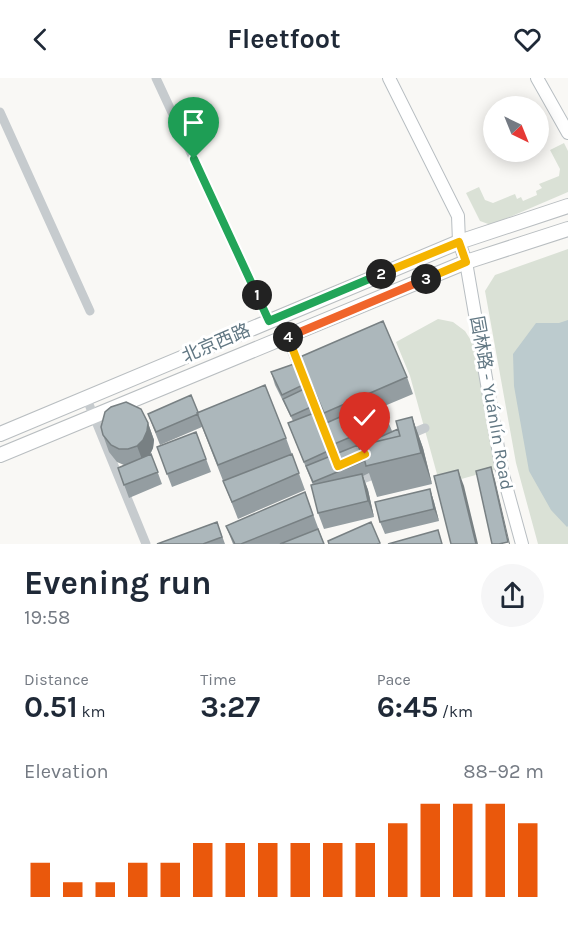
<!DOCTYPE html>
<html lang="en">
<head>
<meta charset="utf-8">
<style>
	:root { --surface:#fff; --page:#f6f6f7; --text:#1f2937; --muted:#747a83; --accent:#ea580c }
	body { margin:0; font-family:Karla,"Noto Sans SC",sans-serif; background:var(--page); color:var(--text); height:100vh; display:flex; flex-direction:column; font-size:22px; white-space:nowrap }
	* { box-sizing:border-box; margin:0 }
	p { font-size:20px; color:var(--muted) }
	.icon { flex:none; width:33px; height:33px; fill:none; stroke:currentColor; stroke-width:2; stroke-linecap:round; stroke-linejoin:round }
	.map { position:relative; height:466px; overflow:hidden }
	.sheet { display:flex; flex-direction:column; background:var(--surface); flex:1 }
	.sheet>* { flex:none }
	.needle { width:39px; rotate:137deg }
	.tools { position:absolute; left:483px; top:18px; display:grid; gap:12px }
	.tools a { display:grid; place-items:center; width:66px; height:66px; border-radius:50%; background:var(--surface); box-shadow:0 3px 15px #0003; font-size:30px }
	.pin { position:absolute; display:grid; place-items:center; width:51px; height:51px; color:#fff; margin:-62px -26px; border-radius:50% 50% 50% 0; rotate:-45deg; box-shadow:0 0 6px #0007 }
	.pin .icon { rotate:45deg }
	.km { position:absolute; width:30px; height:30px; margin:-15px; border-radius:50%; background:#222; color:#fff; font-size:16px; line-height:30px; text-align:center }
	.round { display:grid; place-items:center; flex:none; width:63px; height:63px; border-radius:32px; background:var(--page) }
	.overview { display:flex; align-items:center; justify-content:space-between; height:102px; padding:0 24px }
	h1 { font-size:33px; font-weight:700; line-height:45px }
	.figures { display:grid; grid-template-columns:repeat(3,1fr); gap:9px; height:102px; padding:6px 24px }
	.figures div { display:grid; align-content:center }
	.figures b { font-size:30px; font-weight:700 }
	.figures small { font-size:16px; font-weight:400 }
	.figures p { font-size:16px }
	.chart { height:168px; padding:12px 24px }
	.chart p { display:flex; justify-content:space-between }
	.chart svg { width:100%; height:108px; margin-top:6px; stroke:var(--accent); stroke-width:6 }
	header { display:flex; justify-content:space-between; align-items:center; height:78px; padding:0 24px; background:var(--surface); font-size:27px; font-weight:700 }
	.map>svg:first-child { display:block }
</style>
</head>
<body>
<header><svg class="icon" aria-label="back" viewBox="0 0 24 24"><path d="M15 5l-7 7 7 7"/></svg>Fleetfoot<svg class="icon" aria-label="heart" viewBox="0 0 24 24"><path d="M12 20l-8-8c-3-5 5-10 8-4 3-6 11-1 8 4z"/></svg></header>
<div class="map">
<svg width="568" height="466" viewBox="0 0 568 466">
	<rect width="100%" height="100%" fill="#f9f8f5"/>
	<path fill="#dae1d6" d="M564,65L568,73V114L491,147L480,143L466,115L479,109L485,122L493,125L515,116L517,121L521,119L523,123L537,117L536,113L542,110L539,106L559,98L560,91L550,72Z
		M568,171V466H538L516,385L485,213L495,197Z
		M438,241L453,244L465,253L477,272L497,391L440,407L410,298L396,264Z"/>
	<path fill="#bccbce" d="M568,242V448L567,449L551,432L529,393L514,308L513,276L536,245H559Z"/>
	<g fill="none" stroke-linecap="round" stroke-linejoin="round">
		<g stroke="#b8bec2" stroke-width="14">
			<path id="secondary" d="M389,0L458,138L459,164L466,184L502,393L522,466
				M537,0L568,55"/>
		</g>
		<g stroke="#b9bec1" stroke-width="16">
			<path id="primary" d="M0,356L459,164L568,128
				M0,377L466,184L568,151"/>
		</g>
		<path stroke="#c6cbce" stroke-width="9" d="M156,0L269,243
			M0,34L90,233
			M286,259L337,386
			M86,319L146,466
			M406,358L425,350
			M352,405L381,394"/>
		<use href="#secondary" stroke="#fff" stroke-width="12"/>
		<use href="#primary" stroke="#fff" stroke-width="14"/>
	</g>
	<path fill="#949da1" d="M300,279L407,299L413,316L382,329L392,353L398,351L412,339L423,370L432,406L377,419L369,395L363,398L368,412L374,439L324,451L318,435L313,407L288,345L293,343L275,307L271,294L294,286L330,378L335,376L324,346L327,345Z
		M198,334L286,360L305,412L238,441L202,349L160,367L148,336Z
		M148,345L154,362L153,370L150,377L151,376L162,406L129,420L118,390L124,387L117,384L109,374L103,357Z
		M196,354L211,394L172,409L157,369Z
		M430,411L434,424L439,443L385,456L380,444Z
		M305,414L324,466H233L226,448Z
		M217,444L225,466H157Z"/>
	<path fill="#788083" d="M412,339L423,370L432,406L421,375Z
		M148,345L154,362L153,370L149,378L143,384L137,368Z
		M491,389L495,402L510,466H509Z
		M458,392L464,408L478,466H476Z
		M362,396L368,412L374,439L368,423Z
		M430,411L434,424L439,443L434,431Z"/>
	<path fill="#acb7bb" stroke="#788083" stroke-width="1.5" d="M383,243L407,299L324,335L300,279Z
		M294,286L303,307L282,317L271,294Z
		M265,307L286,360L218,387L197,335Z
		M304,311L311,329L291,338L283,321Z
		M191,317L198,334L197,335L198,336L156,354L148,336Z
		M379,322L388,343L332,367L324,346Z
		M126,324L141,331L148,345L147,353L143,362L137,368L128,371H119L111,367L103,357L101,349L105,334L111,329Z
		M314,335L328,373L304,384L288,345Z
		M412,339L421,375L366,388L361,367L400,358L396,343Z
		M398,351L400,358L362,367Z
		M196,354L206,381L167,396L157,369Z
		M358,367L364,383L313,404L306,388Z
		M151,376L158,394L124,407L118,390Z
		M292,376L299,395L232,424L223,403Z
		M491,389L508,464L499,466H492L476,393Z
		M458,392L476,466H451L434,398Z
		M362,396L368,423L318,435L311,407Z
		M430,411L434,431L380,444L375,424Z
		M305,414L313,437L241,466H235L226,448Z
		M217,444L222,459L203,466H157Z
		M371,444L380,465L377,466H329L328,463Z
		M318,451L324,466H280Z
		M438,452L442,466H388Z"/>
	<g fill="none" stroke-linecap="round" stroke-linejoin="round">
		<g stroke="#fff" stroke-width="12">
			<path id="split-1" d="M194,81L257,217"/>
		</g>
		<g stroke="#fff" stroke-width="12">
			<path id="split-2" d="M257,217L269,243L381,196"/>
		</g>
		<g stroke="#fff" stroke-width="12">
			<path id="split-3" d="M381,196L459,164L466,184L426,201"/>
		</g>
		<g stroke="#fff" stroke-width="12">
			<path id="split-4" d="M288,259L426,201"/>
		</g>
		<g stroke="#fff" stroke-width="12">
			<path id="split-5" d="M288,259L338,388L365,376"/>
		</g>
		<use href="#split-1" stroke="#22a559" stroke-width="8"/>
		<use href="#split-2" stroke="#22a559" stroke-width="8"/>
		<use href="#split-3" stroke="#f5b400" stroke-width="8"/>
		<use href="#split-4" stroke="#f0652b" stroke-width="8"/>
		<use href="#split-5" stroke="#f5b400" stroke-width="8"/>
	</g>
	<g text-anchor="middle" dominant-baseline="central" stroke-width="6" stroke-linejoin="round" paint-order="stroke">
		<g font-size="18" fill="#617783" stroke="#fff">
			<text transform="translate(216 265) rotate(-23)">北京西路</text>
			<text transform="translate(492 325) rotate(80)">园林路 - Yuánlín Road</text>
		</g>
	</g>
</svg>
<div class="tools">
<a><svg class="needle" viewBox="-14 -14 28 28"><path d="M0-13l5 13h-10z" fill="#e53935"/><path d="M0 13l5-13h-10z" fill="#747a83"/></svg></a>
</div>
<div class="pin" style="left:194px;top:81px;background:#1e9e55"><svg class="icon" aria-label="arrive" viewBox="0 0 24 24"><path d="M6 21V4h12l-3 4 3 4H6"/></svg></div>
<div class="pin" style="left:365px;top:376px;background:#d93025"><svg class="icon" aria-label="check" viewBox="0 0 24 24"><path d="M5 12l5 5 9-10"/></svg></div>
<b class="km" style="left:257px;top:217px">1</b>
<b class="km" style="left:381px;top:196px">2</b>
<b class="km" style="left:426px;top:201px">3</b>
<b class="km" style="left:288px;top:259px">4</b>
</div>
<section class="sheet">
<div class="overview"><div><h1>Evening run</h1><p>19:58</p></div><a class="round"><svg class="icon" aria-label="share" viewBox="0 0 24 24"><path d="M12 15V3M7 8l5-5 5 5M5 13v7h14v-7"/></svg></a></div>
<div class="figures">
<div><p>Distance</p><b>0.51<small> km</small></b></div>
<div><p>Time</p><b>3:27</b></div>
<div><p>Pace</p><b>6:45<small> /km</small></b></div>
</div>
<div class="chart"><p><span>Elevation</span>88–92 m</p>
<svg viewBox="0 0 160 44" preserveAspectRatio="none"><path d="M5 44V30M15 44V38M25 44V38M35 44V30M45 44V30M55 44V22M65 44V22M75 44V22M85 44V22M95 44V22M105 44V22M115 44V14M125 44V6M135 44V6M145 44V6M155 44V14"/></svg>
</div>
</section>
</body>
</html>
